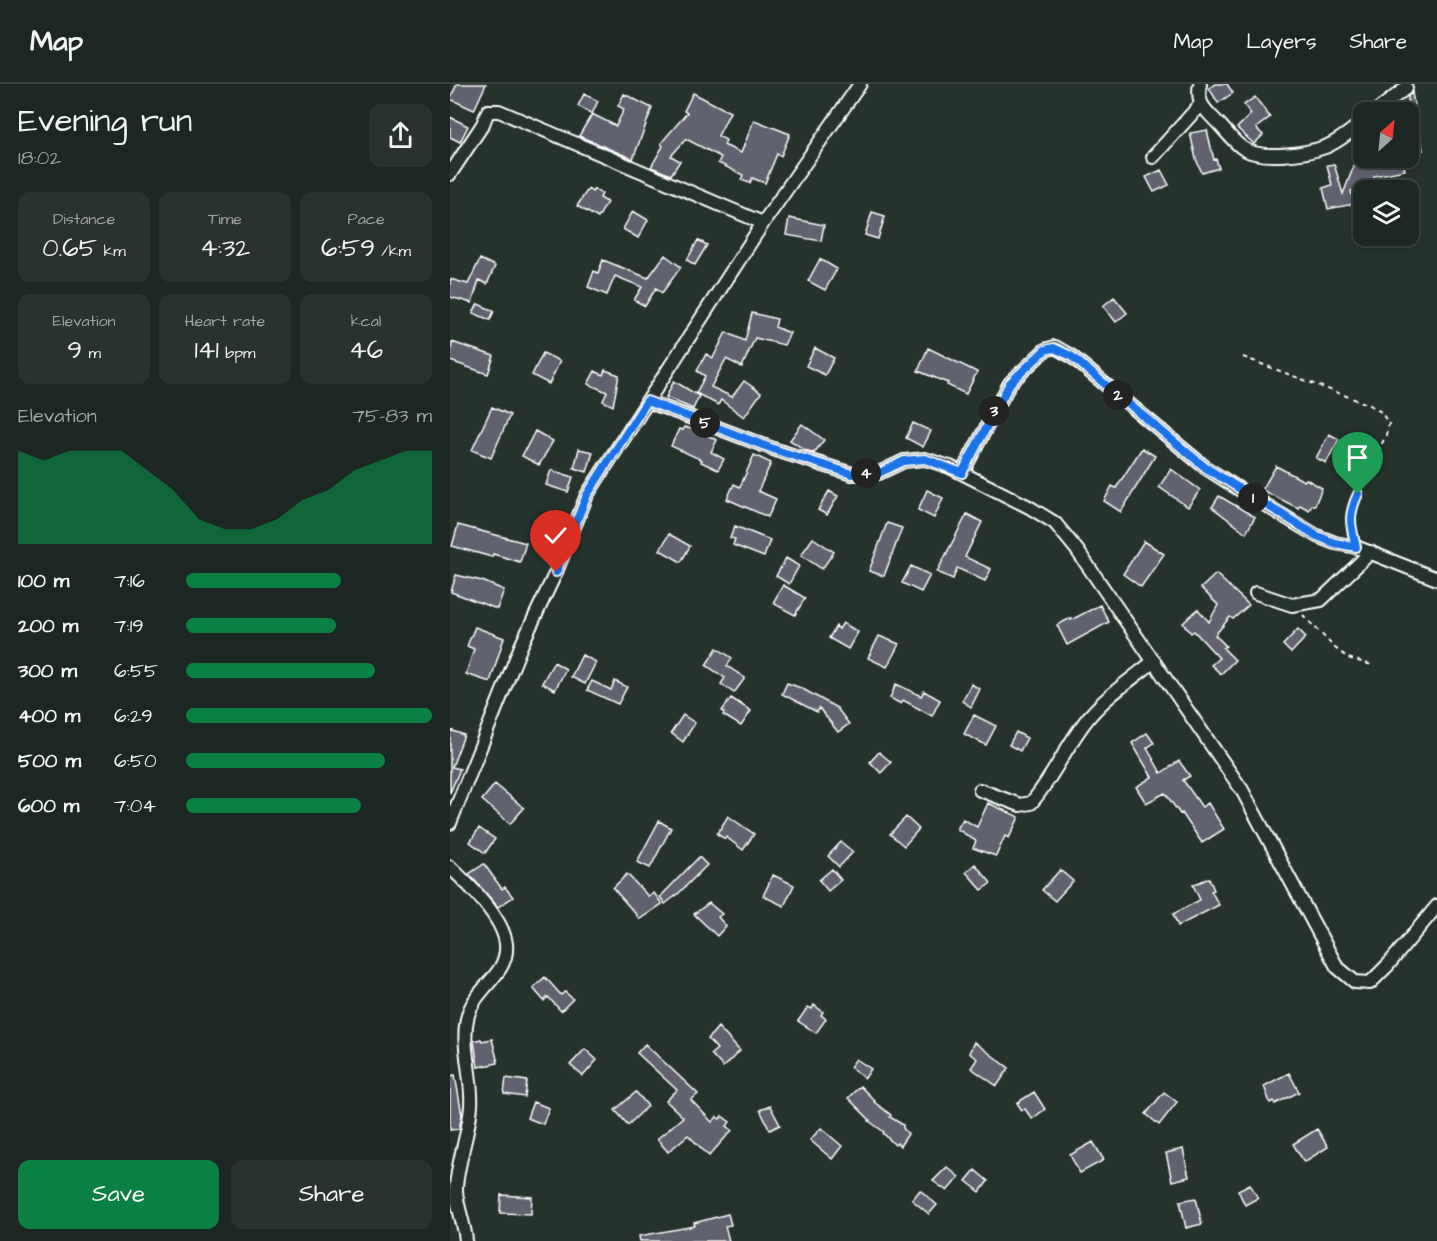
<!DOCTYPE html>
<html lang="en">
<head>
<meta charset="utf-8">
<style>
	:root { --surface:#1c2622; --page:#29322f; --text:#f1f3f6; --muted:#a0a5a5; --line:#3a4340; --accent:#0b8043 }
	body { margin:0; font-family:"Architects Daughter",sans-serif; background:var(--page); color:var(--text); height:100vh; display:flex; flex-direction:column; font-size:22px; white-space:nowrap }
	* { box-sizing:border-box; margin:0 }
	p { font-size:20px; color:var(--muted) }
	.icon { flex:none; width:33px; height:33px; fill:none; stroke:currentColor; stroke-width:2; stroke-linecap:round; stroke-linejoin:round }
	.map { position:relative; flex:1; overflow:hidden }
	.drawer { display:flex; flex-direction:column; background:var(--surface); width:450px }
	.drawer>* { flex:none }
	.needle { width:39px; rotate:27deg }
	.tools { position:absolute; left:903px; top:18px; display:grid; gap:12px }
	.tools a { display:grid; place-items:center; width:66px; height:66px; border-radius:12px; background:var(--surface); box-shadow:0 3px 9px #0003,0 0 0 2px var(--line); font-size:30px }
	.pin { position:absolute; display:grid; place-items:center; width:51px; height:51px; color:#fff; margin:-62px -26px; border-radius:50% 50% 50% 0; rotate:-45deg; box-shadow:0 0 6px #0007 }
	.pin .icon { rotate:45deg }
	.km { position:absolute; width:30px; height:30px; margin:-15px; border-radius:50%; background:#222; color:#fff; font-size:16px; line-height:30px; text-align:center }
	.round { display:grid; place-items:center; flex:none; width:63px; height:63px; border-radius:12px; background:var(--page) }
	.headline { display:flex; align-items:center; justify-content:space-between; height:102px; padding:0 18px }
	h1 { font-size:33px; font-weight:600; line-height:45px }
	.figures { display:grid; grid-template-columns:repeat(3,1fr); gap:9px; height:102px; padding:6px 18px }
	.figures div { display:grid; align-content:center; border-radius:12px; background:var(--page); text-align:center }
	.figures b { font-size:26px; font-weight:600 }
	.figures small { font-size:16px; font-weight:400 }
	.figures p { font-size:16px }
	.chart { height:168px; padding:12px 18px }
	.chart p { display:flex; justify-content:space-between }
	.chart svg { width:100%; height:108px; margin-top:6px; fill:var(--accent); opacity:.7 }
	.action { display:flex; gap:12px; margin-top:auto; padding:12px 18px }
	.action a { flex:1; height:69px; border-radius:12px; background:var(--accent); color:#fff; font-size:24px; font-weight:600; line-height:69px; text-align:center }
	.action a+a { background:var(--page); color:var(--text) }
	ul { padding:0 18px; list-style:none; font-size:20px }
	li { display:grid; grid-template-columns:96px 72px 1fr; align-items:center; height:45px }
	li i { height:15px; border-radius:8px; background:var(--accent) }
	header { display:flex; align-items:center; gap:36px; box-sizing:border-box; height:84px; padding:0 30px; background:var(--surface); border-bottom:2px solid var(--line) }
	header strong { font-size:28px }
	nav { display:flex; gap:33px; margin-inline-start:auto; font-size:21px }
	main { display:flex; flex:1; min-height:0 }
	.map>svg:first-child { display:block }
</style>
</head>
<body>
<header>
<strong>Map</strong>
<nav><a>Map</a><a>Layers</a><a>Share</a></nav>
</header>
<main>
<section class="drawer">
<div class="headline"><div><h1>Evening run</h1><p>18:02</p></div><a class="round"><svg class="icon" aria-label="share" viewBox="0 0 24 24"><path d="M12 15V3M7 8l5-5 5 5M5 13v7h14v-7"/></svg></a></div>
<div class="figures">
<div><p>Distance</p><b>0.65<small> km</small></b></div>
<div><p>Time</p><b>4:32</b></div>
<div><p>Pace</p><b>6:59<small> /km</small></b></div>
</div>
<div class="figures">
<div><p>Elevation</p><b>9<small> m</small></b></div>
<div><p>Heart rate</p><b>141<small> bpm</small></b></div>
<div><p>kcal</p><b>46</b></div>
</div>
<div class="chart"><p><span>Elevation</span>75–83 m</p>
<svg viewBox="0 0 160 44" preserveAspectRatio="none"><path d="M0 44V6L10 10L20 6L30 6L40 6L50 14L60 22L70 34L80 38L90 38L100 34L110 26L120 22L130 14L140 10L150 6L160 6V44z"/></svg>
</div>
<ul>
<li><b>100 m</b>7:16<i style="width:63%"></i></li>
<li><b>200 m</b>7:19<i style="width:61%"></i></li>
<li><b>300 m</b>6:55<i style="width:77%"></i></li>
<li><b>400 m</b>6:29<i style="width:100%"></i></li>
<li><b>500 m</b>6:50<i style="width:81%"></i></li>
<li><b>600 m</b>7:04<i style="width:71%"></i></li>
</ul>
<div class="action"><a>Save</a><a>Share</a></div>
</section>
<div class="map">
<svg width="987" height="1157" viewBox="0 0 987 1157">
	<rect width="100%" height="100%" fill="#26332d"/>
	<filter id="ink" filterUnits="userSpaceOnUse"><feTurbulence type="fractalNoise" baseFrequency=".0167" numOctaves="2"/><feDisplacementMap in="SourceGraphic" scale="12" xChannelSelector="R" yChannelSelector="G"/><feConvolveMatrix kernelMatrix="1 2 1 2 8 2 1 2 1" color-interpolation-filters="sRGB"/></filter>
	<g filter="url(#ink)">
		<path fill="#60626f" stroke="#fff" stroke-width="1.5" d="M7,0H36L24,26L0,15Z
			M765,0H777L783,9L768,19L759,4Z
			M243,9L280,28L268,52L276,56L274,61L291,69L304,36L340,50L331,72L327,70L315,99L302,94L300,99L291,96L293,91L268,79L271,73L236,55L221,72L230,77L221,91L201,83L213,62L211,59L237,29L234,27Z
			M962,9L973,66L958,68V28H938L947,22L958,19V12Z
			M134,10L148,17L142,30L128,22Z
			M174,10L202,24L183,75L129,52L142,30L166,42L174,25L168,22Z
			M805,13L820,33L806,44L813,51L804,60L787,44L801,30L794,21Z
			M0,33L18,42L10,58L0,53Z
			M757,46L764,76L766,75L769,84L752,89L746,75L740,49Z
			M907,74H952L955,86L924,92L925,104L901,107L904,120L878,125L873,104L882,101L877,81L884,80L893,110Z
			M711,86L719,101L704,108L696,93Z
			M138,105L142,108L144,105L152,110L150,114L157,118L148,134L127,122Z
			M183,127L198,136L188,154L173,145Z
			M422,128L435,132L428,155L415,151Z
			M339,134L374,141L371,157L336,151Z
			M248,156L257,161L245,181L237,176Z
			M215,171L231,183L212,209L206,204L195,222L184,216L192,203L165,192L157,211L138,203L144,187L148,189L153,176L198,194Z
			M30,175L45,182L37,200L29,196L22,219L0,213V195L18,200Z
			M370,175L387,185L375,206L358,197Z
			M664,213L677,229L666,238L653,222Z
			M28,220L44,227L40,236L23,229Z
			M302,229L327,235L325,243L340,249L334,261L305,254L292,283L276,275L261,303L282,313L294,297L311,309L294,333L271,316L268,321L246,309L255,292L247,287L256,270L263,274L276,248L295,257Z
			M2,258L44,272L38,290L0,277Z
			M365,264L384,274L375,291L356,282Z
			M478,264L527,288L516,310L497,301L498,299L468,287Z
			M93,269L110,277L99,300L82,291Z
			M155,286L169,291L163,322L153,317L157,308L138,300L145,287L153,291Z
			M224,297L249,312L243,325L216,313Z
			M42,323L60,331L41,374L22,366Z
			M463,339L481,347L473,363L456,354Z
			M352,340L374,356L364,369L355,366L340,356Z
			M234,343L249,347L267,356L261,368L274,375L268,386L251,378L252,376L221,362L229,345L232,346Z
			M85,347L103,357L89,381L72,372Z
			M879,350L889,355L876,379L866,374Z
			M692,364L705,372L671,428L654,417L662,402L666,404Z
			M129,365L143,368L137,388L124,384Z
			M304,371L321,379L308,407L326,415L318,433L277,415L284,400L290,403Z
			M826,382L854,397L856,395L872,404L865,421H862L859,426L850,421L848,424L812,406Z
			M721,385L750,406L738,423L709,403Z
			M101,386L123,393L118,408L96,401Z
			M477,406L493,414L484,434L468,426Z
			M379,407L388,412L377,431L368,426Z
			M769,412L805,433L796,449L762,423Z
			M517,430L532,438L515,473L541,485L535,497L507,484L503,495L487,488Z
			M437,439L452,444L434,492L419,487Z
			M8,441L76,459L70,478L43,470L42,473L2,462Z
			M285,442L320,456L314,473L283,461L285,455L280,454Z
			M219,450L240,462L231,478L210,466Z
			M363,454L384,468L372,485L351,471Z
			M694,457L714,470L691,503L673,490Z
			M336,474L349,482L339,500L326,492Z
			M461,482L480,491L471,508L452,499Z
			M766,490L799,521L783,535L780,533L765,551L776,562L773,564L785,576L771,590L761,581L769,574L744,547L741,549L733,539L748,525L759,538L768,521L751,504Z
			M6,491L32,497L54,506L47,525L1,508Z
			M333,501L355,514L345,531L323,519Z
			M650,521L659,538L617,561L607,541L621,534V536Z
			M393,539L408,548L398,565L379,554L386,542L389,545Z
			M25,543L54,554L40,598L16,590L24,565L17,562Z
			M848,545L856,553L841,569L833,561Z
			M429,552L449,560L437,583L418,574Z
			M267,564L282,574L277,582L295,594L284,609L271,600L275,594L256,581Z
			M132,571L146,578L135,600L121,593Z
			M104,578L116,585L105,606L92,599Z
			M142,597L161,606L165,597L177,603L168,620L137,606Z
			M337,599L351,604L387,624L399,640L388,648L369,624L367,628L332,610Z
			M446,600L471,612L474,607L490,616L482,632L453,616L451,620L440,614Z
			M521,600L530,605L521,623L512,617Z
			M281,614L301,627L291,642L273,631L274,629L272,627Z
			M233,631L245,639L233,658L221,649Z
			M524,631L546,642L536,661L514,650Z
			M0,646L14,651L2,683L10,685L0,709Z
			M566,648L577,654L570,667L559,661Z
			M697,649L704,659L697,664L711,689L729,677L740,692L733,696L752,723L758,719L774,745L752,759L732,729L730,730L715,709L696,719L686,703L702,693L682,659Z
			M429,668L441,678L431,689L420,678Z
			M45,700L74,724L60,740L32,716Z
			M538,719L569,733L559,754L555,752L546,772L523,764L526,757L507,745L513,735L527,743Z
			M278,732L304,750L293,766L276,753L275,755L267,750Z
			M456,733L469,745L454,762L440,750Z
			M209,737L221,744L200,784L187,778Z
			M29,744L45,755L35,769L20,758Z
			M391,758L403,768L389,783L378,772Z
			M249,773L257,781L228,810L215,820L210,813Z
			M34,780L52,805L55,803L63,813L48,823L19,790Z
			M525,780L541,799L532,806L516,788Z
			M382,785L391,796L378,807L369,796Z
			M610,786L623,797L605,817L592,806Z
			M177,790L198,812L204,809L212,820L190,835L163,804Z
			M323,791L344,801L334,822L313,812Z
			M759,794L764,806L761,807L769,821L728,842L723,830L750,816L743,801Z
			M259,819L272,830L268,833L276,842L267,852L244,830Z
			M95,893L111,911L115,908L123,915L111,927L98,913L94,917L83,904Z
			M364,921L373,928L371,931L376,935L366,949L348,937L358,923L362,925Z
			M268,943L290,967L273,983L261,970L267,965L258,955Z
			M31,955L32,957L42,955L48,979L28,983L24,957Z
			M524,958L559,984L547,1002L521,984L527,975L519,969Z
			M195,960L248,1010L241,1016L262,1038L267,1033L270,1035L272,1032L280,1038L277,1042L282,1046L259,1072L238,1051L218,1068L207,1055L233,1033L216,1017L227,1006L187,969Z
			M135,965L147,976L133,992L120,981Z
			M406,975L421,985L415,994L400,983Z
			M839,989L849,1008L825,1020L824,1017L820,1019L814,1002Z
			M5,991L12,1031L9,1045L0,1046V992Z
			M56,994L77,997L75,1013L54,1010Z
			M410,1002L425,1017L424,1018L441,1031L440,1033L453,1041V1044L458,1050L450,1062L447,1059L445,1061L433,1049L434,1048L419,1037L420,1036L398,1014Z
			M186,1008L198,1022L178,1041L165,1026Z
			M584,1008L595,1025L582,1035L575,1025L572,1026L567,1019Z
			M714,1008L727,1018L709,1041L696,1030Z
			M83,1018L99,1024L93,1040L77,1034Z
			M320,1022L330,1041L320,1046L310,1026Z
			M371,1044L392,1062L382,1075L360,1056Z
			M867,1045L878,1063L854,1078L843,1060Z
			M643,1058L654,1076L630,1089L620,1071Z
			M733,1065L739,1093L722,1097L716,1069Z
			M497,1083L509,1093L497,1107L483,1097Z
			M525,1086L538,1097L530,1108L516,1097Z
			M800,1100L808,1114L795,1121L788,1106Z
			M470,1106L487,1121L479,1130L462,1116Z
			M51,1111L82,1113L81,1130L50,1129Z
			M746,1114L752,1140L736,1144L730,1117Z
			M278,1130L281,1141L275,1142L279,1157H190L189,1152L245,1142L244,1139Z"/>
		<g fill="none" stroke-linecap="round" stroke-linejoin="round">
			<g stroke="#fff" stroke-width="16">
				<path id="street" d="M750,0C746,19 755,26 768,39C776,47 784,59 794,65C812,76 856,70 875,63C889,58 902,46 914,37
					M925,28L956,4
					M703,73L750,21
					M0,90L33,40L38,27H49L313,139
					M197,317L326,366L402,390L429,389L454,377L475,375L500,383L579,423L605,439L627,466L792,706L887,883L905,898L920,899L938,881L987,822
					M512,389L560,299L595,266L605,263L621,272L756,384L792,407L867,452L885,459L906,463L987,495
					M806,509L842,521L871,516L921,468
					M530,706L570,721L581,719C602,695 615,664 635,638C653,614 681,596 704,577
					M0,739L71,562L106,488L137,411L313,139L410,0
					M0,783C19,801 53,833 56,860C59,890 26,903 18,931C10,960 23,991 21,1022C19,1049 8,1076 6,1103C5,1119 15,1140 16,1157"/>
			</g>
			<path stroke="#fff" stroke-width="2" stroke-dasharray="4.5 4.5" stroke-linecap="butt" d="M793,273L920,321L931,328L939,340L936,351L901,425L900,439L903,451
				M853,531L885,564L898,574L922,581"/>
			<use href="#street" stroke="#26332d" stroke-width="12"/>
		</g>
	</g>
	<g fill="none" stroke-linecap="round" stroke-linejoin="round" filter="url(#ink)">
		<g stroke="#fff" stroke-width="12">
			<path id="route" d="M106,488L137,411L197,317L326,366L402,390L429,389L454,377L475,375L512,389L560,299L595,266L604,264L621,272L756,384L867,452L885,459L906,463C900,440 898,431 908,410"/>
		</g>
		<use href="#route" stroke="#1a73e8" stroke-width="8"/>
	</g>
</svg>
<div class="tools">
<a><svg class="needle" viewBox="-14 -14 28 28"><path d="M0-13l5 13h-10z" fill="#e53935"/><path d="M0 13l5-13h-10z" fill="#a0a5a5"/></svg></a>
<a><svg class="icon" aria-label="layers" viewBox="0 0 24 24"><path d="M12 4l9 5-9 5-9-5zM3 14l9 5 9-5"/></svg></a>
</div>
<div class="pin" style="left:908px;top:410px;background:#1e9e55"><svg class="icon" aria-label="arrive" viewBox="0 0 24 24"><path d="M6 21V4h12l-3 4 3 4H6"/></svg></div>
<div class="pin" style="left:106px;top:488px;background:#d93025"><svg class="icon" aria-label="check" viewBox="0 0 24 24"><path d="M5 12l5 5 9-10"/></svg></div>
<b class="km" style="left:803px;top:414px">1</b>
<b class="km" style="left:668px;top:311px">2</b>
<b class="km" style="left:544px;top:327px">3</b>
<b class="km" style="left:416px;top:389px">4</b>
<b class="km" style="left:255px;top:339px">5</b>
</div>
</main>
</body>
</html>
